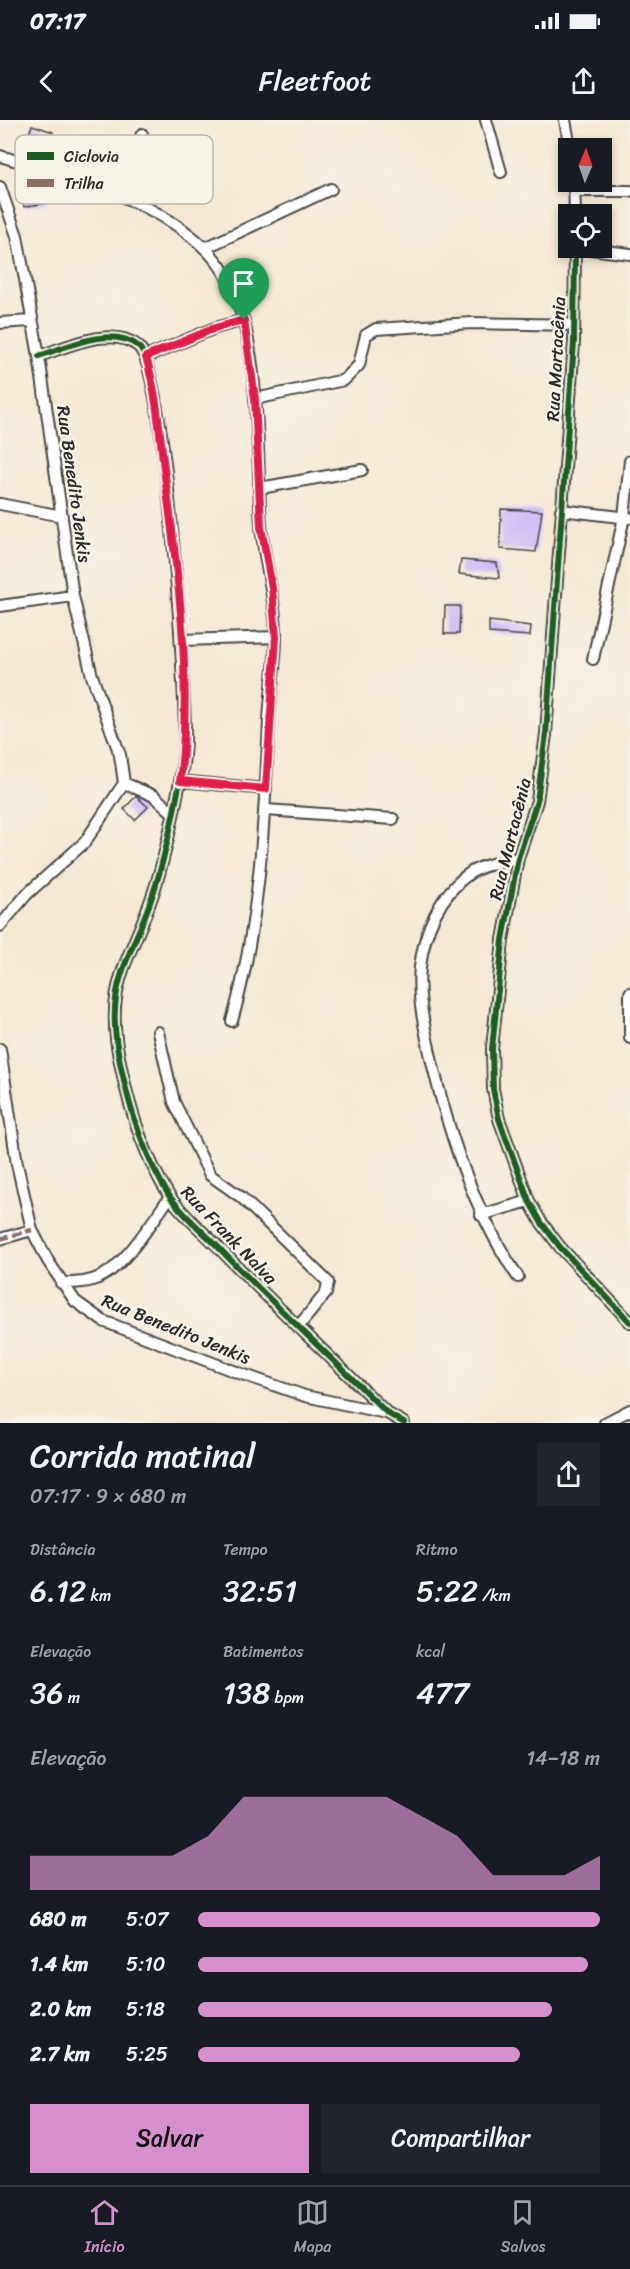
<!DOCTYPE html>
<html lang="pt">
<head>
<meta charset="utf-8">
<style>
	:root { --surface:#171b24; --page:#20242c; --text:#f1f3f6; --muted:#9ea1a6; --line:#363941; --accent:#d690ce }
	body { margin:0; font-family:Sriracha,sans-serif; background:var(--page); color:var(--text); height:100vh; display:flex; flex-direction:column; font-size:22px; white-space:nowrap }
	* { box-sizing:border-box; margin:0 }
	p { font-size:20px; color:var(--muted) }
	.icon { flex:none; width:33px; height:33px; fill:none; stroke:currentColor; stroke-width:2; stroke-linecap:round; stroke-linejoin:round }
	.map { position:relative; height:1303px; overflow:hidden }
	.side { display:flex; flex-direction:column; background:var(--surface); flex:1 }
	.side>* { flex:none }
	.needle { width:39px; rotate:2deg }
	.fabs { position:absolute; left:558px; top:18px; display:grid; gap:12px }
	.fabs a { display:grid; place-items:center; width:54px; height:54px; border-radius:0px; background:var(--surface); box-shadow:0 3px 9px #0003; font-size:30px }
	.pin { position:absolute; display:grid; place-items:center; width:51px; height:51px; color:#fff; margin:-62px -26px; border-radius:50% 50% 50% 0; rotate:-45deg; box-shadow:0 0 6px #0007 }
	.pin .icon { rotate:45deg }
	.round { display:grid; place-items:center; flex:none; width:63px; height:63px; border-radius:0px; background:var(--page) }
	.overview { display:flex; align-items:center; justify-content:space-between; height:102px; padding:0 30px }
	h1 { font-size:33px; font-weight:600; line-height:45px }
	.figures { display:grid; grid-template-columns:repeat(3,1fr); gap:9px; height:102px; padding:6px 30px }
	.figures div { display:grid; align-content:center }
	.figures b { font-size:30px; font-weight:600 }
	.figures small { font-size:16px; font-weight:400 }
	.figures p { font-size:16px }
	.chart { height:168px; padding:12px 30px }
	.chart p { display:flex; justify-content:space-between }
	.chart svg { width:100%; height:108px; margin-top:6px; fill:var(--accent); opacity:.7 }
	.action { display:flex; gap:12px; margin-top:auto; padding:12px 30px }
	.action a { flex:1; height:69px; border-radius:0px; background:var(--accent); color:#111; font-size:24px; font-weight:600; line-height:69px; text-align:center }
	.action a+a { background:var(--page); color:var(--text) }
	ul { padding:0 30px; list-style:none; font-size:20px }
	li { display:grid; grid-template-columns:96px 72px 1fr; align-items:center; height:45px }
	li i { height:15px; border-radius:8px; background:var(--accent) }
	.status { display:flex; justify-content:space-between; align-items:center; height:42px; padding:0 30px; background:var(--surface); direction:ltr }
	.status svg { height:16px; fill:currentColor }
	header { display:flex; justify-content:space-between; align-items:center; height:78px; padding:0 30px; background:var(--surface); font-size:27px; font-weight:600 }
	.dock { display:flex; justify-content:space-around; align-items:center; height:84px; border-top:2px solid var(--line); background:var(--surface); font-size:16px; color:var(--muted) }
	.dock a { display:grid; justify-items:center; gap:3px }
	.dock .on { color:var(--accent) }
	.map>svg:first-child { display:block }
</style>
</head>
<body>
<div class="status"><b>07:17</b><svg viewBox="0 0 49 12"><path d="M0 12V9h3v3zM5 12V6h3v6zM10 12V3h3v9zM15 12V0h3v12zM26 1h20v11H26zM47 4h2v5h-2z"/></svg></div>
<header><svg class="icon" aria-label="back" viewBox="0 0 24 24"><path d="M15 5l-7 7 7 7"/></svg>Fleetfoot<svg class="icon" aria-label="share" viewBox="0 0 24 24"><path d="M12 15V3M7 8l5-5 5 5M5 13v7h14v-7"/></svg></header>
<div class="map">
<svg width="630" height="1303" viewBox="0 0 630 1303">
	<rect width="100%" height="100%" fill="#f7f3e8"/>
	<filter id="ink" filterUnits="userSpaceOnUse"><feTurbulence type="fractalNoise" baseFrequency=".0167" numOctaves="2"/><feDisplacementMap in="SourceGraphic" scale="12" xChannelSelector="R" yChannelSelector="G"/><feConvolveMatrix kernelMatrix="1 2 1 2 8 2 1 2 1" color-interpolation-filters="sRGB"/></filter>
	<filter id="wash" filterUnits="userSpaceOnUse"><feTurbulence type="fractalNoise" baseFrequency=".008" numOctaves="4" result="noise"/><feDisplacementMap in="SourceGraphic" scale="24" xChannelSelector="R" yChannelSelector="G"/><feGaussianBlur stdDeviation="1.35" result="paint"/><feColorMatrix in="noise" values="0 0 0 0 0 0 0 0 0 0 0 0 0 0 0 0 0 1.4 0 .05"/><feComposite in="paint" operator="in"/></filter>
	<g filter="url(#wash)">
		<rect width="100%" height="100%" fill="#f5e8d3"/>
		<g id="blocks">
			<path fill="#cbb7f9" d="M32,5L53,12L51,18L85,25L77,48L22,35Z
				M42,65L46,83L24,87L21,69Z
				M501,389L542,391L536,432L500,429Z
				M461,440L497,443L499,458L459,454Z
				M445,486H460L459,514H444Z
				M489,501L531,506L530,516L489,513Z
				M136,676L148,687L135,700L124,689Z"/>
		</g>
	</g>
	<g filter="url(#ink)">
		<use href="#blocks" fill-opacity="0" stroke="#494744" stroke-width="1.5"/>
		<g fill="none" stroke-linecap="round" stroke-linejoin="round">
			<g stroke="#494744" stroke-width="14">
				<path id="street" d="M486,0L501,52
					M565,0L570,28
					M0,36C71,57 175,83 220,146C263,207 256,332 261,405C264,443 276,478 276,516C276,545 270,574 269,603C264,704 260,803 232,901
					M574,62L575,94
					M0,67L17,116L39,236L73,476L92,556L120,635L124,663L85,722L27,774L0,806
					M575,71H630
					M122,76L142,14
					M205,128L331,69
					M575,128L574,222L546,614L537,681L518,738L503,820L492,929L493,969L499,999L529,1081L541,1102L560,1127L630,1202
					M582,128L630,134
					M0,203L31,201
					M39,236C67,227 111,205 138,226C166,249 185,564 185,616C185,630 183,646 180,661C173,698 165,738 153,774C129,845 102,865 121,947C130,991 144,1035 168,1074C181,1094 204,1112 221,1130C275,1186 332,1238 387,1293L404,1303
					M146,237L215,208L244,200
					M255,279L344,260L359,245L366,215L376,209L472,203L574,205
					M260,368L362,350
					M0,384L62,396
					M561,390L629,398
					M0,486L73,476
					M182,520L276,517
					M593,539L624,397L630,341
					M180,661L266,669
					M124,663L154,676L172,692
					M266,690L393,699
					M630,873V918
					M158,912L174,982L210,1055L241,1077L328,1162L326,1173L298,1207
					M0,929L17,1044L32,1110L48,1141L75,1181L103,1201L239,1253L305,1276L386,1293
					M481,1095L529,1081
					M0,1119L32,1110
					M518,1157C473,1090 448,1012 430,933C424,905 417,876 420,847C424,811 440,774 470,753C484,744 502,742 518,738
					M61,1163C75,1163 89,1163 102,1156C126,1144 153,1100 170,1077
					M605,1303L630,1290"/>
			</g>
			<use href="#street" stroke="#fff" stroke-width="10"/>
			<path stroke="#8d6e63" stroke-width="4.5" stroke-dasharray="9 4.5" stroke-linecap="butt" d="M0,1119L32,1110"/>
			<g stroke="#f7f3e8" stroke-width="10">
				<path id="cycleway" d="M575,128L574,222L546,614L537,681L518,738L503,820L492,929L493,969L499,999L529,1081L541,1102L560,1127L630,1202
					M39,236C67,227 111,205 138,226C166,249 185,564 185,616C185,630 183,646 180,661C173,698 165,738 153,774C129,845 102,865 121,947C130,991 144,1035 168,1074C181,1094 204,1112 221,1130C275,1186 332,1238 387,1293L404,1303"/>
			</g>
			<use href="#cycleway" stroke="#1b5e20" stroke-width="6"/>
		</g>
	</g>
	<g fill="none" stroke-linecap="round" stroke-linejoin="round" filter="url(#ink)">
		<g stroke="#fff" stroke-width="12">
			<path id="route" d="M244,200L255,279L261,407L272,468L276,517L266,669L180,661C192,563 179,461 166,364C160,321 158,278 146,237L215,208Z"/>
		</g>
		<use href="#route" stroke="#e11d48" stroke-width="8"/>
	</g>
	<g text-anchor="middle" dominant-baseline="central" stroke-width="5" stroke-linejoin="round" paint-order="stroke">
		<g font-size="18" fill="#2b2b2b" stroke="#f7f3e8">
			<text transform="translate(556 239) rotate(-87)">Rua Martacênia</text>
			<text transform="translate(74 364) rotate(82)">Rua Benedito Jenkis</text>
			<text transform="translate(510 719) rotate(-76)">Rua Martacênia</text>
			<text transform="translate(229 1115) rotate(46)">Rua Frank Nalva</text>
			<text transform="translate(176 1209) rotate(22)">Rua Benedito Jenkis</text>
		</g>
	</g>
	<rect x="15" y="15" width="198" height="69" rx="9" fill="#f7f3e8" stroke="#bab7af" stroke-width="1.5"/>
	<rect x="27" y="32" width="27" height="8" fill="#1b5e20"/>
	<rect x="27" y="59" width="27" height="8" fill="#8d6e63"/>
	<g font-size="16" fill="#2b2b2b">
		<text x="64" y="42">Ciclovia</text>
		<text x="64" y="69">Trilha</text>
	</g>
</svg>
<div class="fabs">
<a><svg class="needle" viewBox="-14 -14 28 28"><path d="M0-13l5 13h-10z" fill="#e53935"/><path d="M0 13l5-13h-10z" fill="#9ea1a6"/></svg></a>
<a><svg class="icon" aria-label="locate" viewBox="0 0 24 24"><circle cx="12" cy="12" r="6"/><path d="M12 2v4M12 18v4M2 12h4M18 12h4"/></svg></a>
</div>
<div class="pin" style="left:244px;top:200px;background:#1e9e55"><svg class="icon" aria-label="arrive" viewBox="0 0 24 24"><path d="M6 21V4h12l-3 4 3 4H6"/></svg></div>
</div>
<section class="side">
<div class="overview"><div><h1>Corrida matinal</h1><p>07:17 · 9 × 680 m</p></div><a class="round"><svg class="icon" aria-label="share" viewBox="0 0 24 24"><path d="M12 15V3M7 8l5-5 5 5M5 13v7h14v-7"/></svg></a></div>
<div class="figures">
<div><p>Distância</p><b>6.12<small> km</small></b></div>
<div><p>Tempo</p><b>32:51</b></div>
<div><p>Ritmo</p><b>5:22<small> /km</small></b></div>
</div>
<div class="figures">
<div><p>Elevação</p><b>36<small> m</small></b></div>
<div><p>Batimentos</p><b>138<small> bpm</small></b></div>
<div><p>kcal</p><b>477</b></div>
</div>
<div class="chart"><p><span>Elevação</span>14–18 m</p>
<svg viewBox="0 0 160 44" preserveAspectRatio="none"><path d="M0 44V30L10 30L20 30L30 30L40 30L50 22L60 6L70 6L80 6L90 6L100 6L110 14L120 22L130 38L140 38L150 38L160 30V44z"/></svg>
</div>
<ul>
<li><b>680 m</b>5:07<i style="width:100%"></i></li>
<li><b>1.4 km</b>5:10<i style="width:97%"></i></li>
<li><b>2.0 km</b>5:18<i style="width:88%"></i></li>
<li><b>2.7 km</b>5:25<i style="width:80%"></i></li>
</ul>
<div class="action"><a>Salvar</a><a>Compartilhar</a></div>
</section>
<nav class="dock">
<a class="on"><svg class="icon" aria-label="home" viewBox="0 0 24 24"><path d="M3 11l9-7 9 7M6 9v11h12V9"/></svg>Início</a>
<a><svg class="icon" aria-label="map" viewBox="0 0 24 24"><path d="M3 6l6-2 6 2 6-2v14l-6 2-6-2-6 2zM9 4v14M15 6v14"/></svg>Mapa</a>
<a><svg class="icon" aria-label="saved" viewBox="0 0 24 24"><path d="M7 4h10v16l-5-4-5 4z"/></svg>Salvos</a>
</nav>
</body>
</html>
